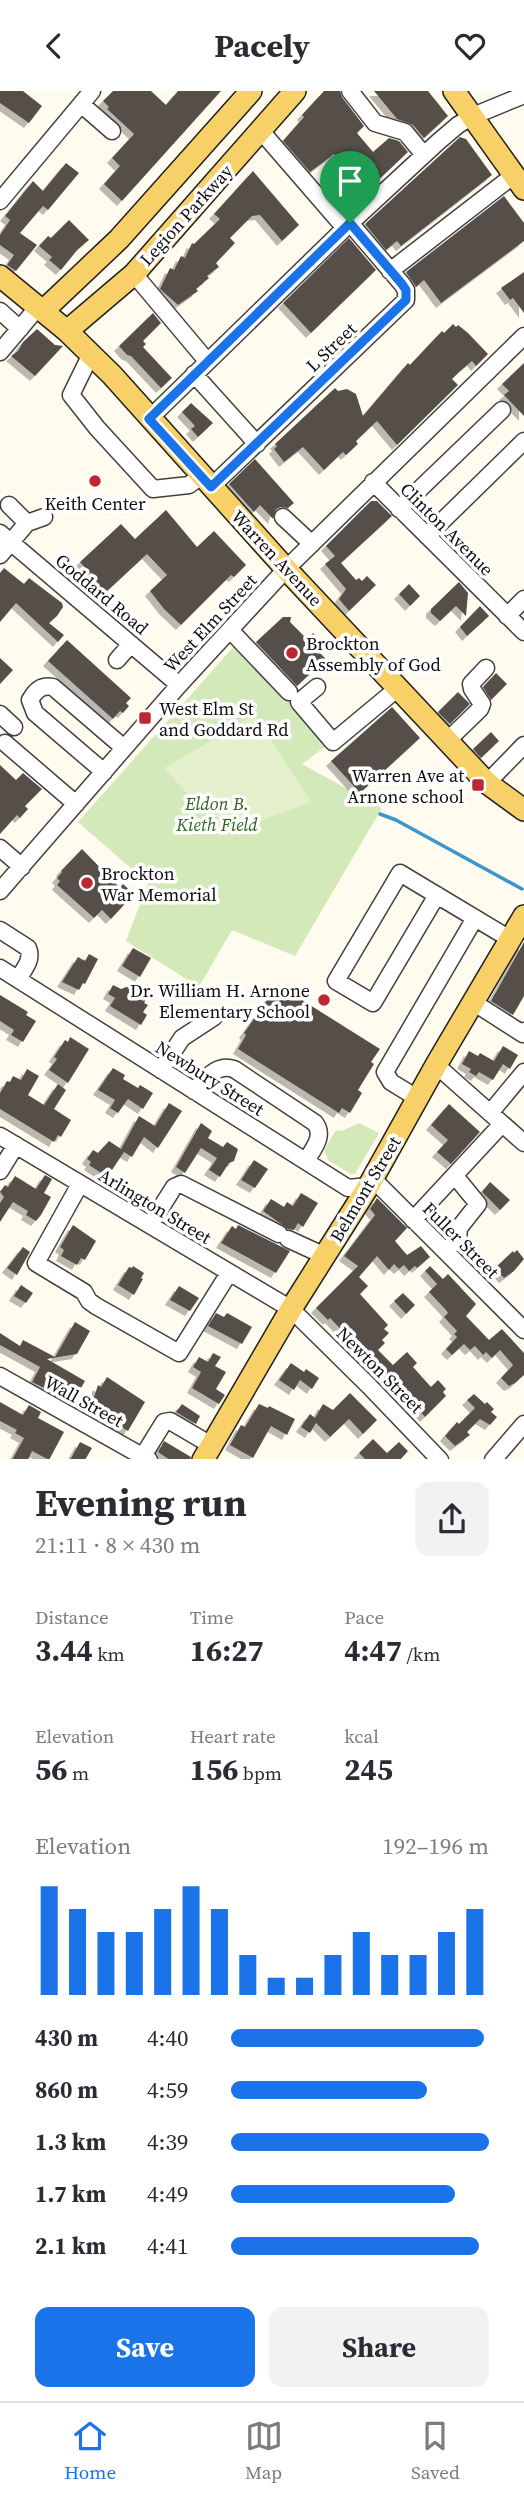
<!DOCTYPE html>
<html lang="en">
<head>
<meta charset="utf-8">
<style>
	:root { --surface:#fff; --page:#f2f2f3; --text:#2b2b33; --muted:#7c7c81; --line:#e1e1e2; --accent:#1a73e8 }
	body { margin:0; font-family:"Source Serif 4",serif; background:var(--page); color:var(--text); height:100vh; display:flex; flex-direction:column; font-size:26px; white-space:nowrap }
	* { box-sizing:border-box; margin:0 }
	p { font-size:23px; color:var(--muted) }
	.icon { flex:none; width:38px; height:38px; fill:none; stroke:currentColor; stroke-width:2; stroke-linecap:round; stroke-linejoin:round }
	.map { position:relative; height:1368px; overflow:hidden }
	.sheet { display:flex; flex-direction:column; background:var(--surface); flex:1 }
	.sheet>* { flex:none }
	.pin { position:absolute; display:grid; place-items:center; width:60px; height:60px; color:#fff; margin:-72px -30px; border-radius:50% 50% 50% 0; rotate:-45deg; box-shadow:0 0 7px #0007 }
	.pin .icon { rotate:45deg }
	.round { display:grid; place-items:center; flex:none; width:74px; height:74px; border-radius:14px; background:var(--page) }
	.headline { display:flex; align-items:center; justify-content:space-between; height:119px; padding:0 35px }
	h1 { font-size:38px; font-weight:700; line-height:52px }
	.figures { display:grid; grid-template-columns:repeat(3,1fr); gap:10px; height:119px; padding:7px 35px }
	.figures div { display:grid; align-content:center }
	.figures b { font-size:30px; font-weight:700 }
	.figures small { font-size:19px; font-weight:400 }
	.figures p { font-size:19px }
	.chart { height:196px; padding:14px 35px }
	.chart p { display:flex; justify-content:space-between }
	.chart svg { width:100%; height:126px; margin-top:7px; stroke:var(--accent); stroke-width:6 }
	.button { display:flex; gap:14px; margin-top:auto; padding:14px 35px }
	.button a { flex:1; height:80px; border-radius:14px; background:var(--accent); color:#fff; font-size:28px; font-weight:700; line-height:80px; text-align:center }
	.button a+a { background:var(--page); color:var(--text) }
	ul { padding:0 35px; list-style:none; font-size:23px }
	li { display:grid; grid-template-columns:112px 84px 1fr; align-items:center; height:52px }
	li i { height:18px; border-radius:9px; background:var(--accent) }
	header { display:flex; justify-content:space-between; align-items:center; height:91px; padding:0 35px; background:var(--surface); font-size:32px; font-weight:700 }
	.tabs { display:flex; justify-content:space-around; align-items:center; height:98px; border-top:2px solid var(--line); background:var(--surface); font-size:19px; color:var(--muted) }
	.tabs a { display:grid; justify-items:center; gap:4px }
	.tabs .on { color:var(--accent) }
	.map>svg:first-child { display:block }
</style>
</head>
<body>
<header><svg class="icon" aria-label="back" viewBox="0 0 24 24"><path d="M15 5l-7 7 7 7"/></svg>Pacely<svg class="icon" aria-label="heart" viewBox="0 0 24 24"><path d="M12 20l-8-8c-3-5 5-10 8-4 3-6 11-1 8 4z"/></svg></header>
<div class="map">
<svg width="524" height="1369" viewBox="0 0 524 1369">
	<defs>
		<filter id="shadow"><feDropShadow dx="-5" dy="5" stdDeviation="0" flood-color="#0004"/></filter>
	</defs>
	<rect width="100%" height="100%" fill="#fffbef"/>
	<path fill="#d3e9b9" d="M236,553L330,652L302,673L382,717L295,865L232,839L199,896L126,850L148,792L78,731Z
		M359,1032L379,1042L355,1083H351L329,1070L324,1059L336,1039L342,1040Z"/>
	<path fill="#e4f0cb" d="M255,624L311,711L249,734L207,724L164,677Z"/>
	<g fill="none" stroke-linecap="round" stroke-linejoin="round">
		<path stroke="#3c96cc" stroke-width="3.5" d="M380,723L396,729L522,798"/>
	</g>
	<path fill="#574f4a" filter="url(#shadow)" d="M0,0H23L42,15L29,32L0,12Z
		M113,0H151L166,14L178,0H221L122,110L104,93L120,75L112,67L134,43L107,18L109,16L103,10Z
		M324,0H340L342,6L364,35L357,42L373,61L389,47L399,50L408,61L355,111L340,95L352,84L334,63L310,81L283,50L304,26L302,24Z
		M374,0H428L448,25L424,47L413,34L397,28Z
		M460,46L466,48L492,84L401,155L397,150L386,159L365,133Z
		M66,72L79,82L48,119L43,115L20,142L37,154L16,180L7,174L14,164L0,154V144L10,129L5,125L33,90L43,100Z
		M253,80L299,134L282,150L260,124L252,125L230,147L235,152L216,172L219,176L207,185L209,187L196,198L198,200L178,214L160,198L170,177L174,179L181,165L185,167L192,152L194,153L220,128L214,123Z
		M504,105L524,132V150L441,212L424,189L416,196L406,181Z
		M69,129L89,149L78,158L61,179L49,169L52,166L39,155L48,145L51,147Z
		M349,147L376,179L311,242L283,212Z
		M524,181V222L513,207L510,209L501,197Z
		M153,222L161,232L143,250L146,253L143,256L172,287L161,297L131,265L127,264L119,255Z
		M453,233L456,236L458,234L468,242L488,263L476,275L472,270L459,281L452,288L458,294L397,354L377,330L356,350L358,353L346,364L343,361L324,379L303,356L284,371L274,358L277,355L275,353L335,297L338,300L347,298L356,303L363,325L408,272L410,274L442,240L444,242Z
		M37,238L55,254L63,255L35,285L11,265L18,260L23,251Z
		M524,272V325L504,304L509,300L502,293Z
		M191,312L213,332L198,346L191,338L195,335L182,321Z
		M255,368L294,412L288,417L281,416L276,418L273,428L260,414L254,421L229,393Z
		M371,410H377L392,425L341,472L356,489L359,487L362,490L367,485L376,494L349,520L339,508L346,498L325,473L335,465L326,455Z
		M166,419L197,456L214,440L246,474L234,486L231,484L181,534L164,518L150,500L167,484L147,463L105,502L84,481L87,479L80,471L121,433L135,448Z
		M4,477L24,493L29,487L62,512L63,516L57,525L49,532L64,544L58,551L16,512L0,531V482Z
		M459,491L468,502L466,525L456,515L440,530L431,522V518Z
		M409,493L420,505L410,515L399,503Z
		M480,515L489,525L467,545L460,536Z
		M283,526H291L290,531L307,548L313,542L319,549L313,555L326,568L297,595L256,551Z
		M67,549L131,607L126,612L129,615L123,622L120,620L113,628L48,570Z
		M0,567L13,579L0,593Z
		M496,582L507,593L491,609L483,596Z
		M458,601L470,613L450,633L438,621Z
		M392,616L420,647L360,702L331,670Z
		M491,641L499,650L481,667L473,658Z
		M0,674L16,689L23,682L42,698L25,715L28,718L20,727L17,724L0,743Z
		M82,758L120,797L123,793L134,803L111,828L102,819L94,827L57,794L60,790L57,787L62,781L61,780Z
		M524,851V905L513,924L491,910Z
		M133,857L151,867L140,886L122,875Z
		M89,863L98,868L85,893L83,892L79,899L62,891L78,866L85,870Z
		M134,893L146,900L147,907L144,912L148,914L143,921L147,924L141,934L110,915L115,907L108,903L113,894L121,898Z
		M278,894L380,958L371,971L374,973L358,999L362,1002L350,1022L342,1017L339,1022L238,958L246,944L244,942Z
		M0,904L28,921L26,924L36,930L23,951L11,944L14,939L0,930Z
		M70,946L89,958L68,992L49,979L57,968L54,966L65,949L68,951Z
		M503,955L518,964L510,978L503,973L493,989L479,981L476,985L469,981L471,978L462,973L469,960L478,965L480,962L494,970Z
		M113,977L125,984L123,988L138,997L140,994L153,1002L143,1018L128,1008L118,1022L110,1017L115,1009L98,999Z
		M27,978L39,985L28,1004L44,1014L58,993L66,999L54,1018L71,1029L61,1046L58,1044L54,1051L0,1018V1002L7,990L10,991L13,985L21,989Z
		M169,1012L182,1020L158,1057L144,1046L132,1066L124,1061L110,1082L107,1080L104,1084L89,1074L91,1071L87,1068L93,1059L98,1062L109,1050L121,1058L139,1025L155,1035Z
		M449,1013L480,1041L451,1073L437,1061L448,1049L431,1034Z
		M201,1032L212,1040L208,1047L223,1056L227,1051L238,1058L234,1070L229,1072L220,1086L209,1079L217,1067L201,1057L185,1082L176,1076Z
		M254,1069L268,1078L255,1097L241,1089Z
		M45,1084L52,1088L44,1102L51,1106L41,1124L36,1130L26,1124L28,1120L13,1111L0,1131V1112L4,1106L0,1101L5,1094L8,1096L15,1085L36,1098Z
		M490,1091L510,1109L500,1119L482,1101Z
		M301,1102L318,1112L303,1136L298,1132L294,1139L288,1138L263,1120L271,1108L284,1116L287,1111L293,1115Z
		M377,1107L407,1137L395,1150L407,1164L421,1155L430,1166L417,1177L415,1175L409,1180L404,1174L399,1178L394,1173L389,1179L377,1165L359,1186L368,1195L360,1203L388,1234L384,1238L389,1242L382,1249L385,1252L378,1259L393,1274L407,1261L417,1272L413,1276L431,1296L438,1289L446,1298L443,1301L446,1305L425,1326L370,1265L368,1267L330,1227L328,1229L316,1217L358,1175L344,1165L375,1124L370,1118Z
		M73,1134L96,1150L85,1169L81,1167L77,1174L61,1165L64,1159L60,1156Z
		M238,1134L290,1160L276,1182L221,1152L232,1135L236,1138Z
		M23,1156L30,1161L17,1184L7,1177Z
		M517,1159L524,1168L514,1180L504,1187L495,1177L513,1160L514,1162Z
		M133,1175L144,1182L141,1187L143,1188L134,1204L118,1194L129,1176L132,1177Z
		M430,1175L443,1188L448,1183L476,1213L466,1225L489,1249L502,1238L524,1262V1284L515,1292L509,1295L501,1287L513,1274L500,1259L492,1267L486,1261L483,1264L475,1255L470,1259L464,1253L452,1264L446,1258L457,1246L454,1243L457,1240L444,1226L448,1222L445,1218L429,1201L437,1193L425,1180Z
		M21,1194L33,1202L26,1212L14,1205Z
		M179,1195L199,1207L190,1220L170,1209Z
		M403,1202L415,1214L406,1223L394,1210Z
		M216,1222L224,1226L227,1222L252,1236L242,1253L208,1235Z
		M75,1231L90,1240L77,1263L47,1268L85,1290L73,1311L47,1296L46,1298L32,1291L40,1276L0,1254V1242L20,1255L23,1249L55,1266Z
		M213,1262L221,1266L215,1275L226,1281L216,1298L225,1304L219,1313L192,1297L201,1281L193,1276L199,1266L208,1271Z
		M291,1272L304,1281L306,1278L319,1287L312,1298L300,1289L294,1299L279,1289Z
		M107,1286L145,1311L128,1340L113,1331L116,1325L92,1312L98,1294L101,1296Z
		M350,1302L377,1329L363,1343L349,1328L330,1346L316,1332L310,1342L301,1336L310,1323L315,1327L323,1313L333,1319Z
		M474,1303L485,1313L487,1311L494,1318L491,1321L497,1326L490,1334L480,1328L467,1341L470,1344L455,1355L445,1345L457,1331L459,1333L475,1317L467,1309Z
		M0,1311L23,1324L29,1314L41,1321L38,1327L64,1341L49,1369L32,1360L28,1369H12L24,1347L15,1342L17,1339L0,1330Z
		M182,1313L200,1325L196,1333L176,1321Z
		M259,1313L268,1317L269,1315L295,1328L287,1344L271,1335L253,1367L230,1354L241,1334L245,1336Z
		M373,1348L387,1362L399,1351L408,1360L400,1369H366L359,1362Z
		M164,1350L191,1366L190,1369H170L158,1361Z
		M80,1351L92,1357L85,1369H70Z"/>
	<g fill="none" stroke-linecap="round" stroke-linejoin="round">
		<g stroke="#414141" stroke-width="19">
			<path id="minor" d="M350,0L375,32L405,41L424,64
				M81,13L112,40
				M261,40L345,137
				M0,110L92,0
				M390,180L514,84
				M134,183L207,270
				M0,220L20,238
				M0,261L38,216
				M91,263L71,304L97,337L153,398L189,394L201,385
				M194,283L257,353
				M149,328L345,137L438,51L458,34L473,25L524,4
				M373,391L524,541
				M211,396L406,209V199L402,193L350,132
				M399,418L502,319
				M283,426L312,453
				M27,432L44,426
				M0,442L179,594
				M427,445L524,350
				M0,464L27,432L9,414
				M507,525L524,508
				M230,539L289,601
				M117,569L131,553
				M317,596L299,611L333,651L398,597
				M0,623L14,636
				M447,650L480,618L482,613L472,598L471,593L486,577
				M5,652L76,713
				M104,681L35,622L30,609C36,599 41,594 53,596L124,657
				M487,692L524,654
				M0,757L22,776
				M0,800L179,594L286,478L524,245
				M437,804L373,912L336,890L400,782L510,848
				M0,839L28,857C33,869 24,878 18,888
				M0,877L348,1097L379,1094L524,1239
				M473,911L523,943L524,940
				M436,974L524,1052
				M161,979L182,947L214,926
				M194,1000C206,988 216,972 234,978L315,1032C325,1045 313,1058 306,1070
				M417,1007L391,991L385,981L475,827
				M490,1022L524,981
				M0,1045L291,1218L369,1295L440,1369
				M0,1080L16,1054
				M80,1093L36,1172L84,1201L89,1210L96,1215L179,1262L229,1182
				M413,1129L502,1033
				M150,1134L174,1096L181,1093L279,1143
				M288,1148L325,1165
				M445,1160L458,1149L459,1137L478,1113L455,1085
				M0,1285L149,1369
				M143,1365L164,1331L170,1330L211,1354
				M493,1369L524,1333"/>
		</g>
		<g stroke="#1f1f1f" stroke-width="24">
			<path id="major" d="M454,0L524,98
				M0,185L67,240L112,284L286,478L487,692L524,719
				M43,220L119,148L251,0
				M67,240L134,183L295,0
				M203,1369L291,1218L368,1096L436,974L524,825"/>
		</g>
		<use href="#minor" stroke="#fff" stroke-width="16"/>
		<use href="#major" stroke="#f7d167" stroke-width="21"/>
	</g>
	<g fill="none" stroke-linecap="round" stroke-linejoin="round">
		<g stroke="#fff" stroke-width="14">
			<path id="route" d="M350,132L402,193L406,199V209L211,396L149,328Z"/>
		</g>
		<use href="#route" stroke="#1a73e8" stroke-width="9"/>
	</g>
	<g fill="#bd2731" stroke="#fff" stroke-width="2.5">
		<circle cx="95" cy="390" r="7"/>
		<circle cx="292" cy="562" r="7"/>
		<rect x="138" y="620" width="14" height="14" rx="3.5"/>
		<rect x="471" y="687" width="14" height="14" rx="3.5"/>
		<circle cx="87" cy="792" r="7"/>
		<circle cx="324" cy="909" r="7"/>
	</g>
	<g text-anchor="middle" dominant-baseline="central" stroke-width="7" stroke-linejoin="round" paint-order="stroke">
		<g font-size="18" fill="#0e0e0e" stroke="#fff">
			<text transform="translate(186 124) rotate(-48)">Legion Parkway</text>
			<text transform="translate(331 256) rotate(-44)">L Street</text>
			<text transform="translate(447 438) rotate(45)">Clinton Avenue</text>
			<text transform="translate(277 467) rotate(47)">Warren Avenue</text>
			<text transform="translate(102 503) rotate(40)">Goddard Road</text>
			<text transform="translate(210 532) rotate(-47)">West Elm Street</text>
			<text transform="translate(210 987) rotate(32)">Newbury Street</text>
			<text transform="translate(365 1098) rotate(-59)">Belmont Street</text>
			<text transform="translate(155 1115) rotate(31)">Arlington Street</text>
			<text transform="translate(461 1149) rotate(45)">Fuller Street</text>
			<text transform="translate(380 1279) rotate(45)">Newton Street</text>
			<text transform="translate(84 1310) rotate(29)">Wall Street</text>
		</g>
		<g font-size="18" fill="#0e0e0e" stroke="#fff" text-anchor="start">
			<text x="95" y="412" text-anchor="middle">Keith Center</text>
			<text x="306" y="552">Brockton<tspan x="306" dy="21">Assembly of God</tspan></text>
			<text x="159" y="617">West Elm St<tspan x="159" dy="21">and Goddard Rd</tspan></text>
			<text x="464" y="684" text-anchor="end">Warren Ave at<tspan x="464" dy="21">Arnone school</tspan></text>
			<text x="101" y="782">Brockton<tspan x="101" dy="21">War Memorial</tspan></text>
			<text x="310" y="899" text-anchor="end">Dr. William H. Arnone<tspan x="310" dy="21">Elementary School</tspan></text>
		</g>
		<g font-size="18" font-style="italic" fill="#2f651f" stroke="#fff">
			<text x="217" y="712">Eldon B.<tspan x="217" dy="21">Kieth Field</tspan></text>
		</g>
	</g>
</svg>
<div class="pin" style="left:350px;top:132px;background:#1e9e55"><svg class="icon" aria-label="arrive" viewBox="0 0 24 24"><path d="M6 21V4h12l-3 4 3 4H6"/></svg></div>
</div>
<section class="sheet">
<div class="headline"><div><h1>Evening run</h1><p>21:11 · 8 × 430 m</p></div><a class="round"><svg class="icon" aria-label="share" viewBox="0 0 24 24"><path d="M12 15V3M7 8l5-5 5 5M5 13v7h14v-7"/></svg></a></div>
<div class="figures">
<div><p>Distance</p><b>3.44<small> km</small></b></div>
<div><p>Time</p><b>16:27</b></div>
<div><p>Pace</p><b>4:47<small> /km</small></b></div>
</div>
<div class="figures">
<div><p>Elevation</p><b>56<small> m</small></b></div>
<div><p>Heart rate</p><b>156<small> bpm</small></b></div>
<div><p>kcal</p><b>245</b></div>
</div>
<div class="chart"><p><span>Elevation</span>192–196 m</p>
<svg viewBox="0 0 160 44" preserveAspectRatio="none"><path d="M5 44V6M15 44V14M25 44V22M35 44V22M45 44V14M55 44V6M65 44V14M75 44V30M85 44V38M95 44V38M105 44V30M115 44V22M125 44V30M135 44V30M145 44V22M155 44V14"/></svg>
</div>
<ul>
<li><b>430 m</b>4:40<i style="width:98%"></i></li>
<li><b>860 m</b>4:59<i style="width:76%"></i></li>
<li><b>1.3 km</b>4:39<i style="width:100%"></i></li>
<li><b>1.7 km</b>4:49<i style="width:87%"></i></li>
<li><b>2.1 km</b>4:41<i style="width:96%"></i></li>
</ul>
<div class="button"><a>Save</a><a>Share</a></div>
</section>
<nav class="tabs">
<a class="on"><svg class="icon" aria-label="home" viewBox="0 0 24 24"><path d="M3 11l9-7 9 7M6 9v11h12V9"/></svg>Home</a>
<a><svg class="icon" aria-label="map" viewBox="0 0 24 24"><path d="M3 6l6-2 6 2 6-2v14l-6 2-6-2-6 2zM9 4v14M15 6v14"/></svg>Map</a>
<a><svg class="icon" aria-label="saved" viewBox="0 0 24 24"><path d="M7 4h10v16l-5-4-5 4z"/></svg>Saved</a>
</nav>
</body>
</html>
